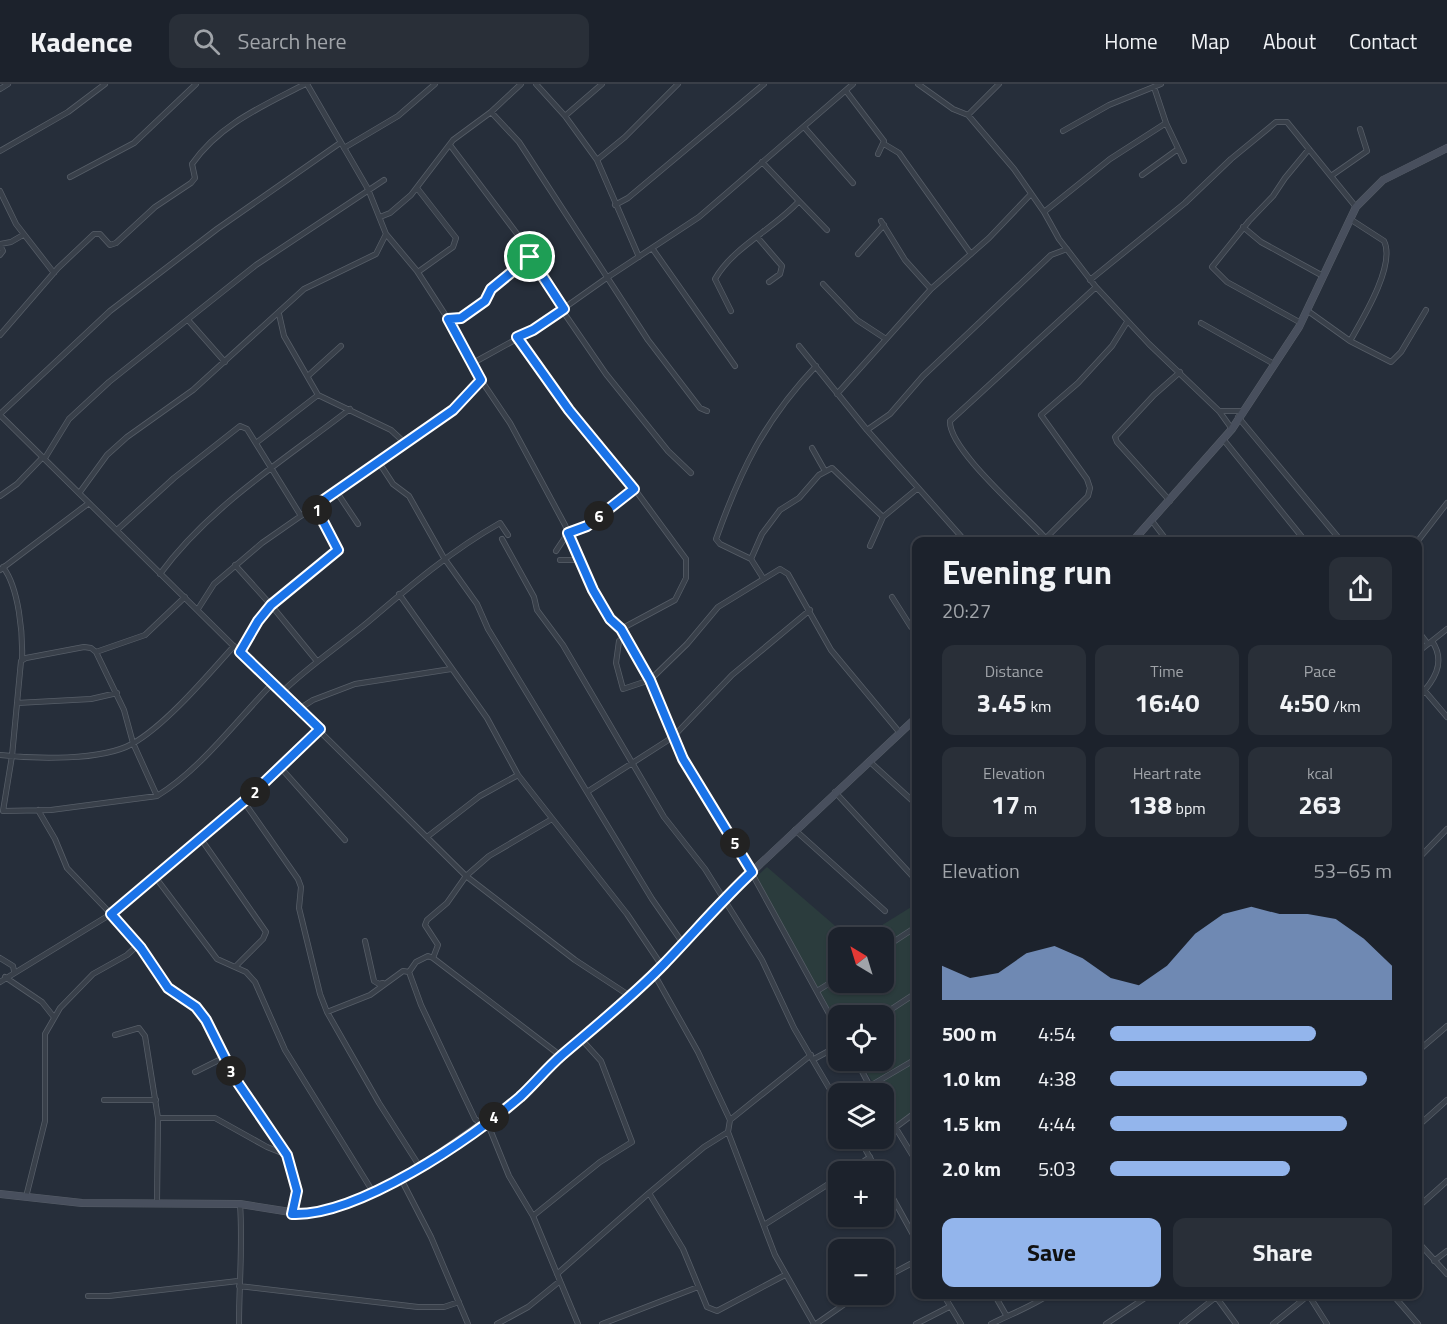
<!DOCTYPE html>
<html lang="en">
<head>
<meta charset="utf-8">
<style>
	:root { --surface:#1c222c; --page:#292f38; --text:#f1f3f6; --muted:#a0a4a9; --line:#3a3f48; --accent:#93b5ec }
	body { margin:0; font-family:"Titillium Web",sans-serif; background:var(--page); color:var(--text); height:100vh; display:flex; flex-direction:column; font-size:22px; white-space:nowrap }
	* { box-sizing:border-box; margin:0 }
	p { font-size:20px; color:var(--muted) }
	.icon { flex:none; width:33px; height:33px; fill:none; stroke:currentColor; stroke-width:2; stroke-linecap:round; stroke-linejoin:round }
	.map { position:relative; flex:1; overflow:hidden }
	.panel { position:absolute; left:912px; top:453px; width:510px; height:762px; display:flex; flex-direction:column; background:var(--surface); border-radius:12px; box-shadow:0 2px 4px #0004,0 0 0 2px var(--line) }
	.panel>* { flex:none }
	.needle { width:39px; rotate:322deg }
	.controls { position:absolute; left:828px; top:843px; display:grid; gap:12px }
	.controls a { display:grid; place-items:center; width:66px; height:66px; border-radius:12px; background:var(--surface); box-shadow:0 2px 4px #0004,0 0 0 2px var(--line); font-size:30px }
	.pin { position:absolute; display:grid; place-items:center; width:51px; height:51px; color:#fff; margin:-26px; border:3px solid #fff; border-radius:50%; box-shadow:0 2px 6px #0007 }
	.km { position:absolute; width:30px; height:30px; margin:-15px; border-radius:50%; background:#222; color:#fff; font-size:16px; line-height:30px; text-align:center }
	.round { display:grid; place-items:center; flex:none; width:63px; height:63px; border-radius:12px; background:var(--page) }
	.overview { display:flex; align-items:center; justify-content:space-between; height:102px; padding:0 30px }
	h1 { font-size:33px; font-weight:700; line-height:45px }
	.stats { display:grid; grid-template-columns:repeat(3,1fr); gap:9px; height:102px; padding:6px 30px }
	.stats div { display:grid; align-content:center; border-radius:12px; background:var(--page); text-align:center }
	.stats b { font-size:26px; font-weight:700 }
	.stats small { font-size:16px; font-weight:400 }
	.stats p { font-size:16px }
	.chart { height:168px; padding:12px 30px }
	.chart p { display:flex; justify-content:space-between }
	.chart svg { width:100%; height:108px; margin-top:6px; fill:var(--accent); opacity:.7 }
	.action { display:flex; gap:12px; margin-top:auto; padding:12px 30px }
	.action a { flex:1; height:69px; border-radius:12px; background:var(--accent); color:#111; font-size:24px; font-weight:700; line-height:69px; text-align:center }
	.action a+a { background:var(--page); color:var(--text) }
	ul { padding:0 30px; list-style:none; font-size:20px }
	li { display:grid; grid-template-columns:96px 72px 1fr; align-items:center; height:45px }
	li i { height:15px; border-radius:8px; background:var(--accent) }
	header { display:flex; align-items:center; gap:36px; box-sizing:border-box; height:84px; padding:0 30px; background:var(--surface); border-bottom:2px solid var(--line) }
	header strong { font-size:28px }
	nav { display:flex; gap:33px; margin-inline-start:auto; font-size:21px }
	.search { width:420px; height:54px; background:var(--page); display:flex; align-items:center; gap:15px; box-sizing:border-box; padding:0 21px; border-radius:12px; color:var(--muted); font-size:22px }
	.map>svg:first-child { display:block }
</style>
</head>
<body>
<header>
<strong>Kadence</strong>
<div class="search"><svg class="icon" aria-label="search" viewBox="0 0 24 24"><circle cx="10" cy="10" r="6"/><path d="M15 15l6 6"/></svg>Search here</div>
<nav><a>Home</a><a>Map</a><a>About</a><a>Contact</a></nav>
</header>
<div class="map">
<svg width="1447" height="1240" viewBox="0 0 1447 1240">
	<rect width="100%" height="100%" fill="#262e3a"/>
	<path fill="#2b3c3d" d="M767,783L848,853L838,854V898H884V854L863,853L916,820V1028L898,1042L884,1018V1010L879,1009L860,977L884,976V932H838V939L755,794Z"/>
	<g fill="none" stroke-linecap="round" stroke-linejoin="round">
		<g stroke="#575e68" stroke-width="6">
			<path id="street" d="M307,0L368,105L386,150L417,187L448,235L481,296L510,339L565,441L593,506L610,535L621,545L650,596L683,675L733,755L838,946
				M536,0L565,32L597,76L639,173
				M918,0L953,25L968,31L1014,85L1044,128L1059,155L1096,203L1149,260L1219,327L1232,345
				M1154,3L1166,39L1184,77
				M0,5L8,0
				M846,7L884,57L878,70
				M491,28L519,58L648,256L700,324L707,327
				M968,31L999,0
				M565,32L602,0
				M804,43L853,99
				M1063,47L1109,21L1161,0
				M884,60L899,69L971,170
				M450,61L518,151L564,225
				M344,64L398,32L435,0
				M0,67L68,28L105,0
				M597,76L625,53L678,0
				M1142,91L1178,65
				M1331,92L1367,67L1360,45
				M70,93L134,59L196,0
				M417,104L456,154L453,163L418,188
				M0,107L16,140L54,189
				M799,117L827,146
				M615,121L628,114L764,0
				M1044,128L1110,75L1166,39
				M380,133L390,129L411,111L453,56L491,28L521,0
				M1350,135L1384,157C1396,181 1362,236 1350,257
				M881,137L905,176L931,205
				M1243,143L1261,158L1323,192
				M758,154L782,182L780,190L769,198
				M0,160L11,158L23,151
				M0,161L3,167L0,171
				M652,164L735,282
				M858,170L884,141
				M1090,196L1185,119L1231,75L1276,38H1287L1356,123
				M823,200L857,236L886,255
				M562,226L606,290L668,367L691,389
				M731,227L715,195C734,162 774,145 799,117L762,78
				M1308,227L1350,257L1391,278L1401,268L1426,226
				M279,230L284,252L318,311L391,346L405,359
				M448,235L461,234L485,217L491,205L530,173
				M188,236L225,278
				M1201,239L1274,280
				M1301,239L1227,198L1212,183L1249,137L1273,112L1285,94L1309,65
				M0,251L58,184L94,150H100L110,161L116,159L155,123L191,99L195,94L192,80C220,40 263,22 305,0
				M517,253L569,326L625,392L686,475V494L675,516L621,545
				M799,262L867,346L966,458
				M473,279L533,246L608,193L699,133L853,0
				M309,291L341,262
				M837,310L931,205L989,154L1030,111
				M1219,327H1243
				M0,330L110,227L217,145L340,59
				M0,331L466,792L575,876L630,912
				M1238,333L1342,458
				M867,346L890,330L923,292L1051,171L1067,165
				M1223,355L1306,458
				M256,359L318,311
				M812,364L825,387
				M45,374L69,335L109,298L256,181L384,96
				M378,377L393,400L409,412L444,474L477,520L488,545L652,815L682,858
				M336,407L358,440
				M80,408L107,371L127,353L193,306L304,205L376,170L386,150
				M0,412L17,400L43,373
				M1170,417L1117,358L1115,353L1154,311L1180,288
				M315,422L338,466L271,521L316,576
				M1152,437L1168,458
				M117,446L174,394L240,342L247,345L301,432
				M1046,454L1088,412L1090,404L1087,395L1041,331L1078,299L1112,262L1127,238
				M502,455L534,513L537,526L563,561L664,733L705,785L762,876L794,944L838,1019
				M1049,458C1029,434 948,366 950,337L1096,203
				M1326,458L1340,454
				M1417,458L1447,419
				M870,462L883,433L918,404
				M556,467L568,449L587,442L634,404
				M751,475L720,460L716,455C741,385 764,337 816,282
				M560,476H579
				M235,481L271,521L258,537L240,568
				M3,483C19,504 23,550 22,576
				M0,486L89,419
				M160,490C210,422 284,376 350,325
				M763,494L751,475L762,450L780,426L799,414L819,391L832,384L883,433
				M399,510L487,634L518,691L627,830L662,882
				M892,513L911,543L916,545
				M198,525L214,500L262,459L453,326L481,296
				M1418,547L1428,560
				M625,552L619,557L616,579L623,605L650,596L687,560L718,523L780,485L788,490L831,566L900,649
				M96,568L145,551L185,513
				M1418,568L1447,545
				M1418,599L1447,633
				M282,608C309,582 339,562 368,538C410,502 452,466 500,439L508,451
				M1418,614C1433,598 1447,579 1432,557
				M17,619L91,615L117,609
				M299,625L313,616L355,600L451,585
				M0,671C35,675 101,677 132,660C166,641 208,591 234,562
				M869,677L916,720
				M280,683L345,756
				M587,708L673,653L732,591L810,526
				M835,708L916,796
				M244,718L298,795L301,803L299,824L320,910L327,928L379,1019L420,1083
				M3,727L12,672L21,577L26,574L84,563L91,564L96,568L124,626L133,659L157,712
				M3,727L51,726L157,712C200,686 237,636 272,600
				M795,746L885,827
				M427,753L480,712L518,691
				M201,755L266,848L263,855L235,883
				M1418,775L1447,745
				M156,794L217,875L246,888L255,898L285,966L373,1108
				M365,857L374,897L379,900L383,899
				M884,864L916,843
				M0,874L13,882L14,887
				M433,874L438,861L425,841L427,836L447,819L466,792L489,772L552,735
				M409,888L416,878L428,872L433,874L561,972
				M409,888L421,921L475,1035L483,1041
				M653,888L698,968L730,1036L728,1048L775,1171L814,1240
				M5,893L42,918L53,932
				M0,898L111,830L67,784L55,755L38,726
				M817,907L838,894
				M327,928L370,911L403,887L409,888
				M881,932L916,909
				M115,951L139,944L145,952L158,1034L157,1118
				M1418,967L1447,942
				M814,975L838,962
				M856,976L874,1010
				M195,988L225,973
				M870,1002L916,975
				M104,1016H156
				M884,1025L916,1077
				M158,1034H215L267,1063L287,1071
				M730,1036L811,971
				M487,1038L509,1092L533,1132L578,1240
				M1418,1042L1447,1016
				M884,1052L916,1028
				M859,1054L878,1088
				M865,1065L879,1054
				M848,1088L870,1073
				M400,1093L431,1153L468,1240
				M884,1098L916,1156
				M649,1109L683,1165L707,1223L717,1227L785,1191
				M26,1113L45,1037V950L60,924L93,890L127,871L138,861
				M1418,1123L1447,1097
				M292,1130L297,1107L287,1071L236,996L206,937L196,923L168,905L141,864L111,830L248,714L319,645
				M533,1132L600,1078L632,1058L601,977L582,956
				M764,1141L838,1094
				M1418,1158L1447,1190
				M1434,1177L1447,1167
				M557,1190L649,1109L704,1063L728,1048
				M884,1194L916,1177
				M239,1202L418,1223H444L459,1218
				M943,1210L961,1240
				M994,1210L1006,1231
				M1214,1210L1236,1240
				M1308,1210L1327,1240
				M1392,1210L1418,1240
				M88,1212H109L238,1197
				M239,1240C239,1200 243,1160 240,1120
				M497,1240L528,1223L560,1197
				M602,1240L698,1203
				M816,1240L859,1210
				M916,1240L949,1223
				M991,1240C1011,1230 1031,1223 1050,1210
				M1106,1240L1151,1210
				M1182,1240L1216,1213
				M1273,1240L1310,1210"/>
		</g>
		<g stroke="#575e68" stroke-width="8">
			<path id="secondary" d="M1132,458L1232,345L1299,243L1356,123L1383,96L1447,64
				M0,1110L82,1119L240,1120L303,1130L326,1126L373,1108L420,1083L520,1013L561,972L582,956L662,882L724,814L916,634"/>
		</g>
		<use href="#street" stroke="#39404a" stroke-width="4.5"/>
		<use href="#secondary" stroke="#484f5d" stroke-width="7"/>
	</g>
	<g fill="none" stroke-linecap="round" stroke-linejoin="round">
		<g stroke="#fff" stroke-width="12">
			<path id="route" d="M530,173L564,225L533,246L517,253L569,326L634,405L587,442L568,449L593,506L610,535L621,545L650,596L683,675L752,788C721,817 693,850 664,880C632,913 596,942 562,971C547,984 534,1000 520,1013C471,1055 357,1133 292,1130L297,1107L287,1071L236,996L206,936L196,923L168,904L141,864L111,830L248,714L320,645L240,568L258,537L271,521L338,466L315,422L453,326L481,296L448,235L461,234L485,217L491,205Z"/>
		</g>
		<use href="#route" stroke="#1a73e8" stroke-width="8"/>
	</g>
</svg>
<div class="controls">
<a><svg class="needle" viewBox="-14 -14 28 28"><path d="M0-13l5 13h-10z" fill="#e53935"/><path d="M0 13l5-13h-10z" fill="#a0a4a9"/></svg></a>
<a><svg class="icon" aria-label="locate" viewBox="0 0 24 24"><circle cx="12" cy="12" r="6"/><path d="M12 2v4M12 18v4M2 12h4M18 12h4"/></svg></a>
<a><svg class="icon" aria-label="layers" viewBox="0 0 24 24"><path d="M12 4l9 5-9 5-9-5zM3 14l9 5 9-5"/></svg></a>
<a>+</a>
<a>−</a>
</div>
<div class="pin" style="left:530px;top:173px;background:#1e9e55"><svg class="icon" aria-label="arrive" viewBox="0 0 24 24"><path d="M6 21V4h12l-3 4 3 4H6"/></svg></div>
<b class="km" style="left:317px;top:426px">1</b>
<b class="km" style="left:255px;top:708px">2</b>
<b class="km" style="left:231px;top:987px">3</b>
<b class="km" style="left:494px;top:1033px">4</b>
<b class="km" style="left:735px;top:759px">5</b>
<b class="km" style="left:599px;top:432px">6</b>
<section class="panel">
<div class="overview"><div><h1>Evening run</h1><p>20:27</p></div><a class="round"><svg class="icon" aria-label="share" viewBox="0 0 24 24"><path d="M12 15V3M7 8l5-5 5 5M5 13v7h14v-7"/></svg></a></div>
<div class="stats">
<div><p>Distance</p><b>3.45<small> km</small></b></div>
<div><p>Time</p><b>16:40</b></div>
<div><p>Pace</p><b>4:50<small> /km</small></b></div>
</div>
<div class="stats">
<div><p>Elevation</p><b>17<small> m</small></b></div>
<div><p>Heart rate</p><b>138<small> bpm</small></b></div>
<div><p>kcal</p><b>263</b></div>
</div>
<div class="chart"><p><span>Elevation</span>53–65 m</p>
<svg viewBox="0 0 160 44" preserveAspectRatio="none"><path d="M0 44V30L10 35L20 33L30 25L40 22L50 27L60 35L70 38L80 30L90 17L100 9L110 6L120 9L130 9L140 11L150 19L160 30V44z"/></svg>
</div>
<ul>
<li><b>500 m</b>4:54<i style="width:73%"></i></li>
<li><b>1.0 km</b>4:38<i style="width:91%"></i></li>
<li><b>1.5 km</b>4:44<i style="width:84%"></i></li>
<li><b>2.0 km</b>5:03<i style="width:64%"></i></li>
</ul>
<div class="action"><a>Save</a><a>Share</a></div>
</section>
</div>
</body>
</html>
